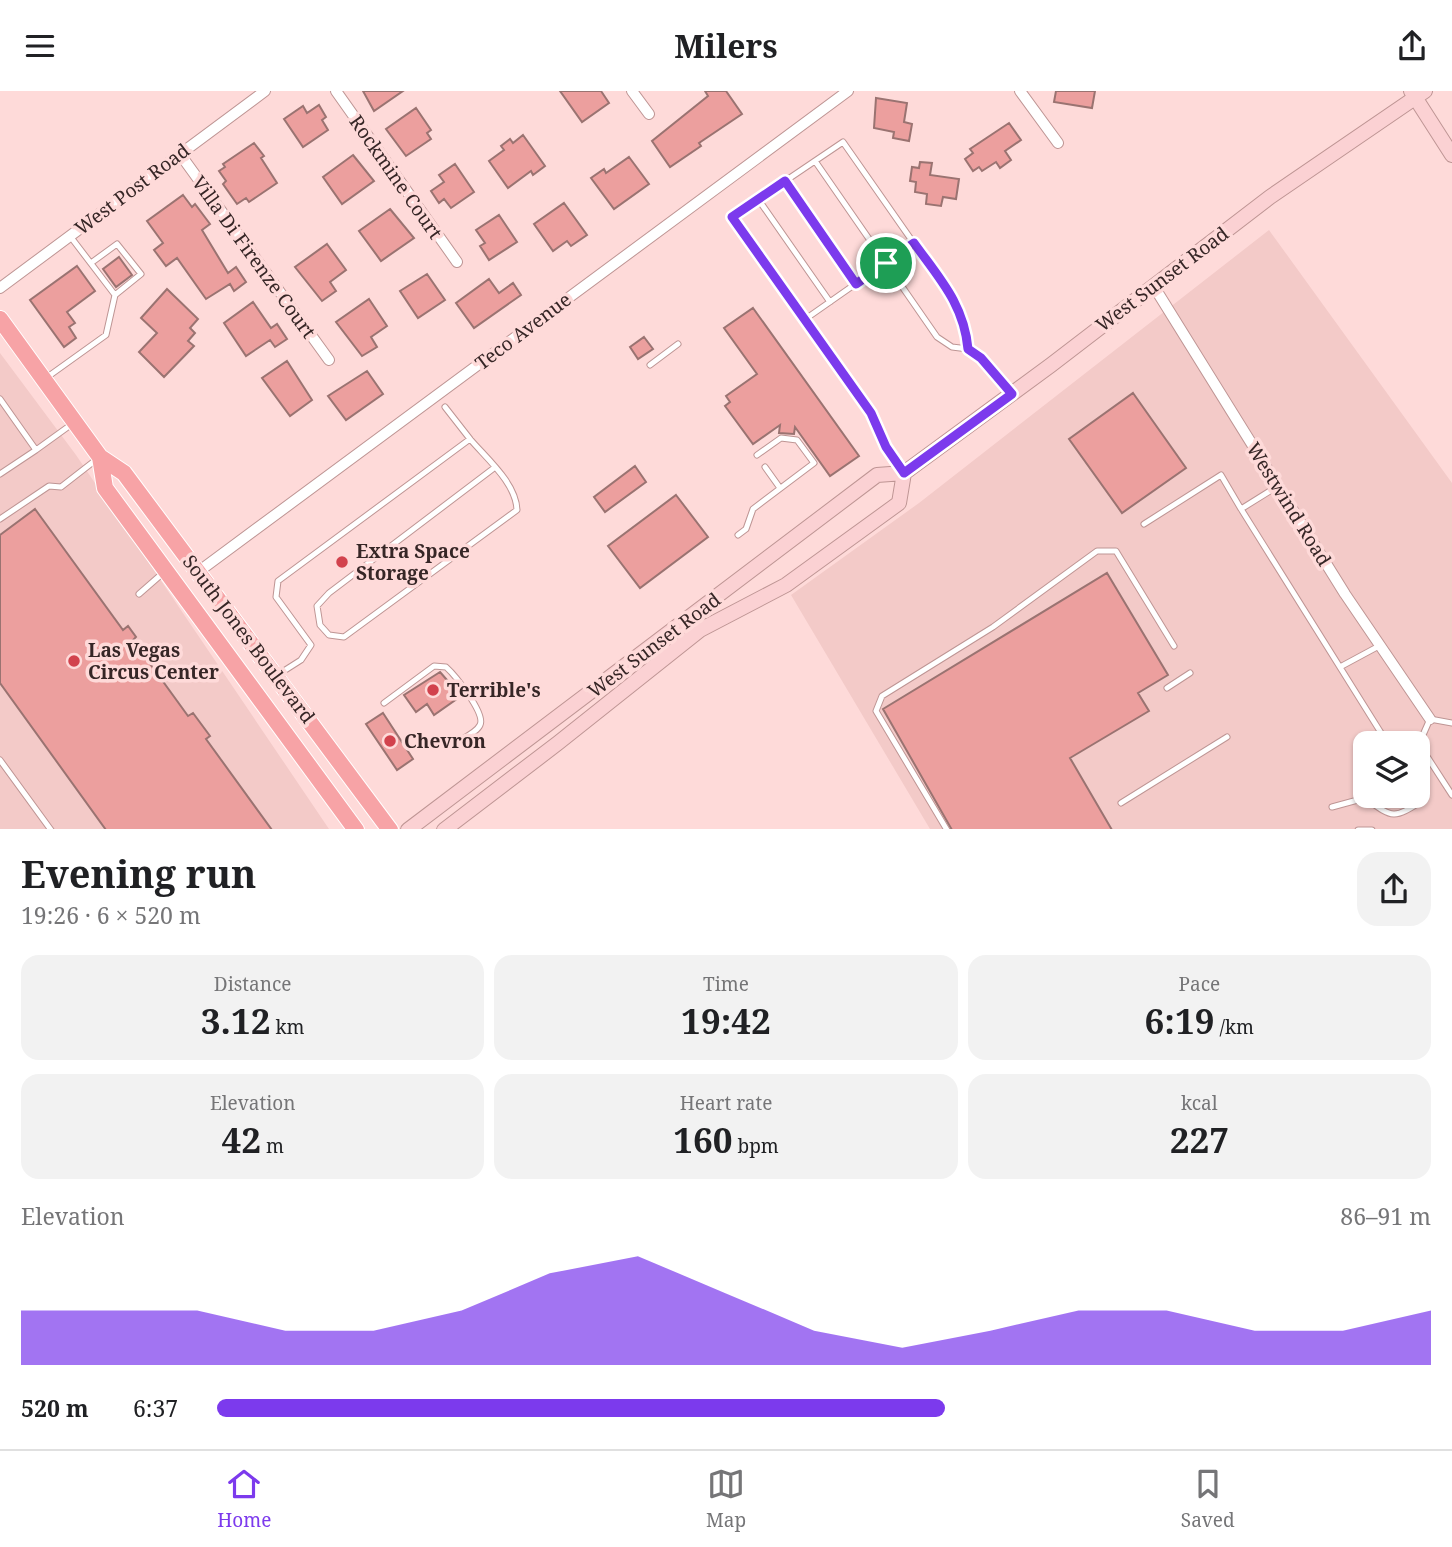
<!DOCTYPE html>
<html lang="en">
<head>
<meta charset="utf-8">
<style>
	:root { --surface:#fff; --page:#f2f2f2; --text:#202124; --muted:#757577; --line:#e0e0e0; --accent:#7c3aed }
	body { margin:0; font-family:"Noto Serif",serif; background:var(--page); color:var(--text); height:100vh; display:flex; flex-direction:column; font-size:26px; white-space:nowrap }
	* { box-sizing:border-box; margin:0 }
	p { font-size:23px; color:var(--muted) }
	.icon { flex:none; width:38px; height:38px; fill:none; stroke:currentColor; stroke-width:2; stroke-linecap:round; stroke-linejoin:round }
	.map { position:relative; height:738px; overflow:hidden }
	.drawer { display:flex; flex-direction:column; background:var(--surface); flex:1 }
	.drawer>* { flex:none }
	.tools { position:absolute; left:1353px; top:640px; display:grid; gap:14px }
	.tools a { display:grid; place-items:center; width:77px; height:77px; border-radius:14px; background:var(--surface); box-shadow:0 2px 5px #0004; font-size:35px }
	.pin { position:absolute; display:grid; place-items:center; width:60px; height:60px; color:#fff; margin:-30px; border:4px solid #fff; border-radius:50%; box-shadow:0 2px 7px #0007 }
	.round { display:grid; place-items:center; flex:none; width:74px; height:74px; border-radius:21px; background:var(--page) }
	.overview { display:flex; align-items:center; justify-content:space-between; height:119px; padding:0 21px }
	h1 { font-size:38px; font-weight:700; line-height:52px }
	.stats { display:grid; grid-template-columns:repeat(3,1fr); gap:10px; height:119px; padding:7px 21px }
	.stats div { display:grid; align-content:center; border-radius:18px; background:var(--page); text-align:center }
	.stats b { font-size:35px; font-weight:700 }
	.stats small { font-size:19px; font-weight:400 }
	.stats p { font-size:19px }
	.chart { height:196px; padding:14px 21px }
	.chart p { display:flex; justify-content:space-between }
	.chart svg { width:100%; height:126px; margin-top:7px; fill:var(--accent); opacity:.7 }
	ul { padding:0 21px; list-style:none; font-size:23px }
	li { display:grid; grid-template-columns:112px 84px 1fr; align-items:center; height:52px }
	li i { height:18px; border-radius:9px; background:var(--accent) }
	header { display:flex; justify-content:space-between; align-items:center; height:91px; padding:0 21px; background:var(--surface); font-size:32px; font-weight:700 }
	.dock { display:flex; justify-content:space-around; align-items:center; height:98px; border-top:2px solid var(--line); background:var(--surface); font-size:19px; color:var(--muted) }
	.dock a { display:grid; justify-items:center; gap:4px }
	.dock .selected { color:var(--accent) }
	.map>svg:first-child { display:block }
</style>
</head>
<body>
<header><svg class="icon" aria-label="menu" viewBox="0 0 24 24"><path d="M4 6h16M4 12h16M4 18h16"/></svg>Milers<svg class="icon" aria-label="share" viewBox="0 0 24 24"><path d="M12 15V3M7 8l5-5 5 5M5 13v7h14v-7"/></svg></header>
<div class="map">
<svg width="1452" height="739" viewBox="0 0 1452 739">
	<rect width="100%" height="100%" fill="#fedad9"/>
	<path fill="#f3cac8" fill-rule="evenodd" d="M1269,139L1452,392V738H930L791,504L919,412ZM1365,653H1418V705H1365Z
		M0,262L76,364L329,738H0Z"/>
	<path fill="#ec9f9e" stroke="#9a7371" stroke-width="2" d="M363,0H403L374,20Z
		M560,0H601L609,12L582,31Z
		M705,0H726L742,23L699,52L701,55L670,76L652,50L708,5Z
		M1056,0H1095L1092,17L1054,11Z
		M876,7L907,12L904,31L912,33L909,50L893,47L894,41L874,37Z
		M319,14L326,26L322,29L328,39L303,56L284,28L303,15L307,22Z
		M416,17L431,39L427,42L431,48L406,65L386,38Z
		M1009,32L1021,49L1005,60L1011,69L1000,77L996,71L982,80L979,76L973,80L965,68L973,62L970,58Z
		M523,44L545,75L533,84L531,80L508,97L489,70L504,59L501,55L510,48L513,52Z
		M254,52L264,65L261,67L277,92L249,111L246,107L237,113L223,93L226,90L219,80L225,76L223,73Z
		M353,64L374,90L342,113L323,86Z
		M629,66L649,93L614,118L591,87L604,78L606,82Z
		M920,71L932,72L930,84L959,88L956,108L943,106L941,115L926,113L927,103L915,101L916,91L910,90L912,76L919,77Z
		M455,73L474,101L451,117L444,108L439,112L431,100L444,91L439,84Z
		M183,104L192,116L195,113L210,133L202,139L228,182L236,176L246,191L234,200L230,193L206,208L177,167L166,175L154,159L163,152L147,130Z
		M564,112L587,144L571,155L567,150L553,160L534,133Z
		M390,118L414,147L381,170L359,140Z
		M499,124L517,151L489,169L480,155L485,152L476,139Z
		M327,153L346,179L330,191L336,200L322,210L295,176Z
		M119,166L132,184L116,196L103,178Z
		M77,175L95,200L67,221L75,232L69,236L76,247L64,256L30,209Z
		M427,183L445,209L418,227L400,200Z
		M489,188L499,202L513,192L521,204L474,237L456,212Z
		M167,198L198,228L190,237L195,242L188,250L194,255L164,286L139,261L157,242L141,227Z
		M369,208L387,235L371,246L377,256L362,265L336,231Z
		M253,211L271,237L277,233L287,248L275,256L270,249L246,265L224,232Z
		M753,217L859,365L830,385L795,336L794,343L779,342L780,334L753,353L725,315L730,311L726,305L757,283L724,237Z
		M644,246L653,258L638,268L630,256Z
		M287,270L312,309L290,325L262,287Z
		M367,280L383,303L346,329L328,305Z
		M1133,302L1186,377L1122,422L1069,348Z
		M635,375L646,391L605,421L594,406Z
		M676,404L708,446L640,497L608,455Z
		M35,418L123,539L128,535L136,546L133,549L188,625L193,622L210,645L206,648L272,739H106L0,592V444Z
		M1107,482L1168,584L1138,602L1149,620L1070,667L1112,739H952L883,618Z
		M440,581L461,605L434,624L427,613L416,621L404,604Z
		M383,622L413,668L397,679L366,633Z"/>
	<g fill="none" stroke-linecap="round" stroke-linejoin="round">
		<g stroke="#be9594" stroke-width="7">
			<path id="lane" d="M815,70L937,246L952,256L968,258
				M785,90L856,193
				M758,108L830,211
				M91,172L117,153L141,183L115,204
				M804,229L914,152
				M650,274L678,253
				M46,287L106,244L115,204L70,145
				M0,308L36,359L72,333
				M445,316L470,348
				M765,376L780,397
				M903,380L886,356L871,322L732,126L843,51L957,214L965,233L968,258L981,267L1010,301
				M0,383L36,359
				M1241,418L1388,653
				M0,428L49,395L61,396L97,368
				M1144,433L1221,384L1241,418L1278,395
				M738,444L746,438L753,418L814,372L797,349L781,347L757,364
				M139,503L163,482
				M1340,576L1379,555
				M279,583L301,569L311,554L276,506L278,490L470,348C487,368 516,392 517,419L344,546L329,544L320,534L317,515L329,502L494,377
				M1167,597L1190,582
				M384,612L434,575L446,576C455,584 486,623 480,634C477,641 464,647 457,651
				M1452,632L1430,628L1419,653L1452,704
				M0,669L51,739
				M1121,712L1227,646
				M1332,716L1365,707C1394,728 1393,728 1424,709L1418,699
				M947,739L876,620L882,605L993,536L1097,460H1116L1174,555
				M1358,739H1372"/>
		</g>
		<g stroke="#be9594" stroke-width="12">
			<path id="street" d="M336,0L457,171
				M632,0L649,23
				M1020,0L1058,52
				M180,63L329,269
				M1153,194L1345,503L1430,628
				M0,197L265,0
				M198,481L848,0"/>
		</g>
		<g stroke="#be9594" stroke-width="16">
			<path id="secondary" d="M1411,0L1452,64
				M408,739L877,384L904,382L1051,274L1270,106L1425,0
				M444,739L558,652L700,539L786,494L899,412L904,382"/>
		</g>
		<g stroke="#fff" stroke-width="18">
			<path id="primary" d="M0,228L100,366L124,382L390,739
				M100,366L105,397L356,739"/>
		</g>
		<use href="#lane" stroke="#fff" stroke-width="5"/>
		<use href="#street" stroke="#fff" stroke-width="10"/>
		<use href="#secondary" stroke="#fbd1d3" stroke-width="14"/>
		<use href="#primary" stroke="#f7a3a6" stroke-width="16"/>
	</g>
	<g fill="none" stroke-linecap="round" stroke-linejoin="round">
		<g stroke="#fff" stroke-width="14">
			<path id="route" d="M785,90L856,193L914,152C939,187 964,213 968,258L981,267L1012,303L904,382L886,356L871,322L732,126Z"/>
		</g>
		<use href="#route" stroke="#7c3aed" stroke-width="9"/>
	</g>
	<g fill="#d2424d" stroke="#fedad9" stroke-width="2.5">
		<circle cx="342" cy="471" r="7"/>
		<circle cx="74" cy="570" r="7"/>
		<circle cx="433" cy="599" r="7"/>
		<circle cx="390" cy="650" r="7"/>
	</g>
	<g text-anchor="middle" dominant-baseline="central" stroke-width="7" stroke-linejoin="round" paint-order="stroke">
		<g font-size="19" fill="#362626" stroke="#fedad9">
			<text transform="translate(396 86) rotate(55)">Rockmine Court</text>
			<text transform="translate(132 98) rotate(-37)">West Post Road</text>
			<text transform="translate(254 166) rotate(54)">Villa Di Firenze Court</text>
			<text transform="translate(1162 188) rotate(-37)">West Sunset Road</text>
			<text transform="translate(523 240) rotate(-37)">Teco Avenue</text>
			<text transform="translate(1289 413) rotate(58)">Westwind Road</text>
			<text transform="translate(249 548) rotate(53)">South Jones Boulevard</text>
			<text transform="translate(654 554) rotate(-37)">West Sunset Road</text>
		</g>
		<g font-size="19" font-weight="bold" fill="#362626" stroke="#fedad9" text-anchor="start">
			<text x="356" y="460">Extra Space<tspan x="356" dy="22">Storage</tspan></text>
			<text x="88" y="559">Las Vegas<tspan x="88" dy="22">Circus Center</tspan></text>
			<text x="447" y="599">Terrible's</text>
			<text x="404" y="650">Chevron</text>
		</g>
	</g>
</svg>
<div class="tools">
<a><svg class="icon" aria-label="layers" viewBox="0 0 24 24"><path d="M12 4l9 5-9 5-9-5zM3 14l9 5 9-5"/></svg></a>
</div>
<div class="pin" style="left:886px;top:172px;background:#1e9e55"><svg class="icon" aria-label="arrive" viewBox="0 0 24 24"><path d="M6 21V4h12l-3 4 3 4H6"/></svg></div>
</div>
<section class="drawer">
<div class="overview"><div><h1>Evening run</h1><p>19:26 · 6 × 520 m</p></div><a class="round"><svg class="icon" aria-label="share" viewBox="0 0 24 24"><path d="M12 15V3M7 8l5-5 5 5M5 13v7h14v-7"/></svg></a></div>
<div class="stats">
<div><p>Distance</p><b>3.12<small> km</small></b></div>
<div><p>Time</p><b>19:42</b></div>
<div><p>Pace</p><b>6:19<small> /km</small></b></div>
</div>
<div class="stats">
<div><p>Elevation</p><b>42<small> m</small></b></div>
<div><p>Heart rate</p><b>160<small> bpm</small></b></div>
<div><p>kcal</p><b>227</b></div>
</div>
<div class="chart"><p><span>Elevation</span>86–91 m</p>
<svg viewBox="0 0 160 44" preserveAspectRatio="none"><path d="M0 44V25L10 25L20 25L30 32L40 32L50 25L60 12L70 6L80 19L90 32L100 38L110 32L120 25L130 25L140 32L150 32L160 25V44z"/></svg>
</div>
<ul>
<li><b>520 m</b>6:37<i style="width:60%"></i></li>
</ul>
</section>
<nav class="dock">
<a class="selected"><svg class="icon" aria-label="home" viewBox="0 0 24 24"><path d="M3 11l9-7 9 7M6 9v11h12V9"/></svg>Home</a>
<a><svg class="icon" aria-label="map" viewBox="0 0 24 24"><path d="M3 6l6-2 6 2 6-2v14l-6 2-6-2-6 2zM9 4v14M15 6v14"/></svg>Map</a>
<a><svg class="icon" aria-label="saved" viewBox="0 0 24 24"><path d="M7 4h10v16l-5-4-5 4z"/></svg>Saved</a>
</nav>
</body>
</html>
